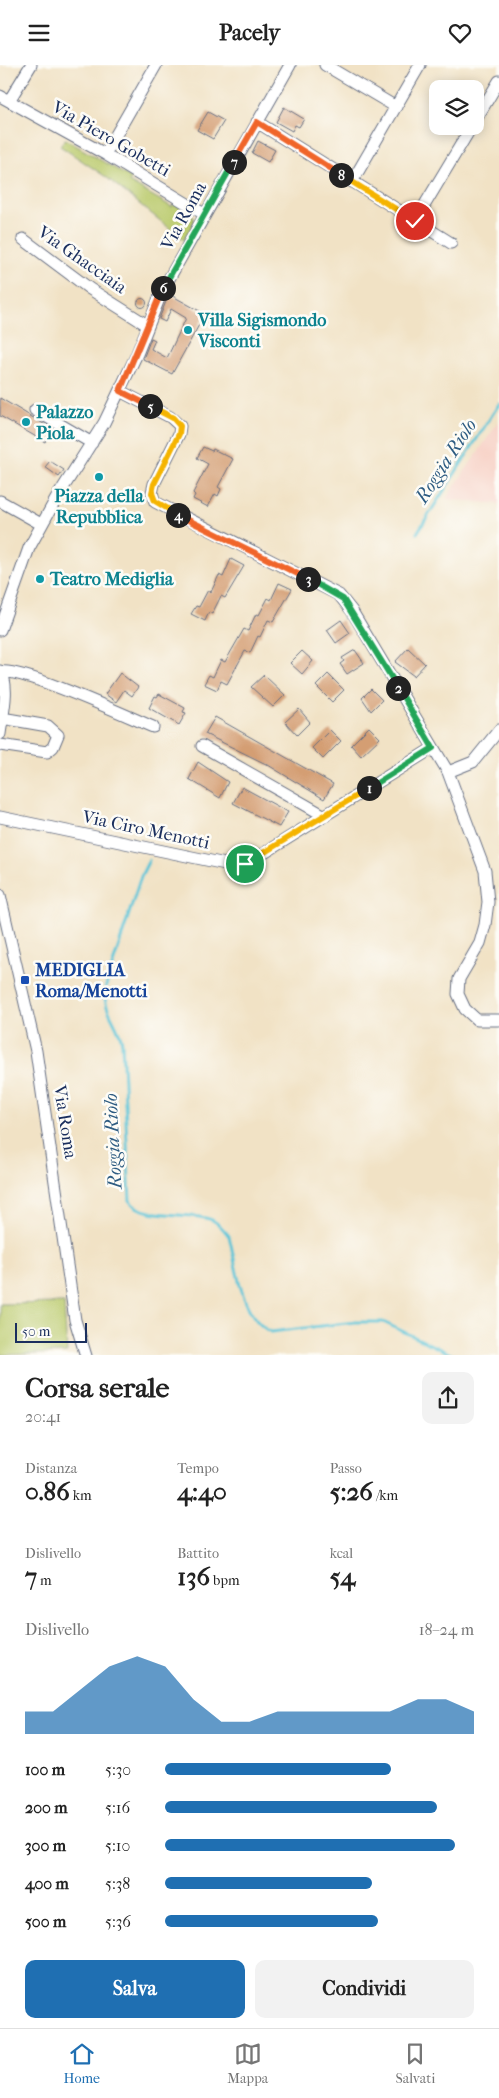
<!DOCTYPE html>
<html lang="it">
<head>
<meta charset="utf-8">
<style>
	:root { --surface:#fff; --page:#f2f2f2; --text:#222; --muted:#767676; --line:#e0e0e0; --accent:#1f6fb2 }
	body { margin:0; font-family:"IM FELL French Canon",serif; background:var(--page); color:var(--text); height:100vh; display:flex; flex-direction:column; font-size:19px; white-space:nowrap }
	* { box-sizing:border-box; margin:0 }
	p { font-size:16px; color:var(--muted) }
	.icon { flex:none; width:28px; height:28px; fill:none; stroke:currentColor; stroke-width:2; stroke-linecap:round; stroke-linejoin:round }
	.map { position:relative; height:1290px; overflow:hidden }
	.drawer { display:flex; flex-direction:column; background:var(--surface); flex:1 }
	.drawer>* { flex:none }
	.fabs { position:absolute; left:429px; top:15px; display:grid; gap:10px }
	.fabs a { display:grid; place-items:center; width:55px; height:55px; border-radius:10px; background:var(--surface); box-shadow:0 2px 12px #0003; font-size:25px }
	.scale { position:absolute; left:15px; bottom:12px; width:72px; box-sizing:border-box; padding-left:5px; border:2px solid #1b2f5e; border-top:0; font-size:14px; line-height:18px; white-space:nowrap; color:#1b2f5e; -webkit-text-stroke:4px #fdfcf7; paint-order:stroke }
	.pin { position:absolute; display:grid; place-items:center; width:42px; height:42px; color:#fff; margin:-21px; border:2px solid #fff; border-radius:50%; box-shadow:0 1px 5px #0007 }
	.km { position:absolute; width:25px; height:25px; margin:-12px; border-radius:50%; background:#222; color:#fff; font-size:14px; line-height:25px; text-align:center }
	.round { display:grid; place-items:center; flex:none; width:52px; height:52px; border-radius:10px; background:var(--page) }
	.summary { display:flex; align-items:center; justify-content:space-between; height:85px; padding:0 25px }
	h1 { font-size:28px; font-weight:700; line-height:38px }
	.metrics { display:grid; grid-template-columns:repeat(3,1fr); gap:8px; height:85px; padding:5px 25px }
	.metrics div { display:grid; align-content:center }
	.metrics b { font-size:25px; font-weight:700 }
	.metrics small { font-size:14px; font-weight:400 }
	.metrics p { font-size:14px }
	.chart { height:140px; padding:10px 25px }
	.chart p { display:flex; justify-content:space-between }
	.chart svg { width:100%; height:90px; margin-top:5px; fill:var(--accent); opacity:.7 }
	.primary-button { display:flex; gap:10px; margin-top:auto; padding:10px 25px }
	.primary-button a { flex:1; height:58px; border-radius:10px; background:var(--accent); color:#fff; font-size:20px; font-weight:700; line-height:58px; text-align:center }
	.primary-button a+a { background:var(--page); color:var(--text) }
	ul { padding:0 25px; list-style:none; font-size:16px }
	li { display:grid; grid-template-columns:80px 60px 1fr; align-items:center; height:38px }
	li i { height:12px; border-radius:6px; background:var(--accent) }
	header { display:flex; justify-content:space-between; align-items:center; height:65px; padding:0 25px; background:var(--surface); font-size:22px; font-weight:700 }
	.tabs { display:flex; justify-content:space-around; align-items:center; height:70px; border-top:1px solid var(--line); background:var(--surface); font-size:14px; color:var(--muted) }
	.tabs a { display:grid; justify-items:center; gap:2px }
	.tabs .on { color:var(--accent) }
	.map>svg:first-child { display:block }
</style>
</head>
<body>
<header><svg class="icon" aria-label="menu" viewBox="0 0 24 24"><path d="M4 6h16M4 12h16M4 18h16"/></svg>Pacely<svg class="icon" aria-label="heart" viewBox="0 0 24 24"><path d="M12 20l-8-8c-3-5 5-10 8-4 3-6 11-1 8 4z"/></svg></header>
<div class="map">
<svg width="499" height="1291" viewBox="0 0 499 1291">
	<rect width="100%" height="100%" fill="#fdfcf7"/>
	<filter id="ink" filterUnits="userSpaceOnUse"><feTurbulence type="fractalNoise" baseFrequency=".02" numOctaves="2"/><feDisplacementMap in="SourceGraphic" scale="10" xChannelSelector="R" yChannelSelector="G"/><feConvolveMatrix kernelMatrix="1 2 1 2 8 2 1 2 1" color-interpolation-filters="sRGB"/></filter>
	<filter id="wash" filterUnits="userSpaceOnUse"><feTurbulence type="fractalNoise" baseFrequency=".0096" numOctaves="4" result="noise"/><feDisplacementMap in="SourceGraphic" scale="20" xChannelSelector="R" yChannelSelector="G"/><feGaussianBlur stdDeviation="1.12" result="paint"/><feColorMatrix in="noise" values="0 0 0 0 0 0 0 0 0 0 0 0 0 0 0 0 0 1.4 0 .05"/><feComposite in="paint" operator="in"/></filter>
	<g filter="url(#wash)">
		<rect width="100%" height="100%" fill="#f1e2c5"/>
		<path fill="#f7d1c6" d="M499,356V439L446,434Z"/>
		<path fill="#bbcb6e" stroke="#6b7d66" d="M65,74L131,113L129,117L172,142L175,138L192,148L194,157L184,175L106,112L60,81Z
			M64,1238L67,1288L0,1290V1239Z"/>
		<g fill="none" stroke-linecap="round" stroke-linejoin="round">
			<path stroke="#5bc4d7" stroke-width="3" d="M417,468L499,339
				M149,795L141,811L105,924C102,945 119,958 122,978L130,1136C142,1155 192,1146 212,1155C219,1158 224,1165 229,1171C237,1202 240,1252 271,1267L355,1257H383L455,1291"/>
		</g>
		<g id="blocks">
			<path fill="#d49e73" d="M284,42L304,54L299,62L295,60L292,66L276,57Z
				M208,47L224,56L213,74L197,65Z
				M258,76L275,85L268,97L252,88Z
				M169,229L205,249L172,309L143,294L151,273L155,275L151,284L167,293L186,253L171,244L165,257L159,254Z
				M137.5 238a4.5 4.5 0 1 1 9 0a4.5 4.5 0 1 1-9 0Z
				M0,333L52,364L45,377L0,351Z
				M203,382L212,386L213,384L233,394L218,422L221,424L218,431L215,429L208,442L193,434L195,430L193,428L208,399L197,393Z
				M50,396L64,405L59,412L45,402Z
				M231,494L244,501L225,533L221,531L212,549L209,547L205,556L191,549L196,541L199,542L208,525L211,527L219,510L223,512Z
				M279,518L292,524L273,557L268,555L260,572L258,571L250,588L245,586L227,619L221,616L217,625L204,619L209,610L213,612L221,595L225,597L244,564L248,566L256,549L259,550L268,533L271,535Z
				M341,555L350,568L336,578L327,565Z
				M408,583L425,599L414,611L395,597Z
				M355,585L364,598L347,609L340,599L344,596L342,593Z
				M302,586L313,596L302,609L290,598Z
				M120,608L138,622L132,631L124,625L116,637L105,629Z
				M328,609L344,625L332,637L316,621Z
				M264,610L285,630L273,642L251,622Z
				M371,624L382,635L371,646L362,633Z
				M159,629L185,643L183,647L186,648L179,660L149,643L155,631L157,632Z
				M299,644L310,657L297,670L285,657Z
				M215,652L333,719L324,734L268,700L205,669Z
				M369,662L380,673L361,691L351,680Z
				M330,665L341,676L323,694L312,683Z
				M198,697L228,717L220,733L189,714Z
				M242,722L288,747L279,762L233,738Z"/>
		</g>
	</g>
	<g filter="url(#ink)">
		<use href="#blocks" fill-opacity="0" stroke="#666e82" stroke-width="1"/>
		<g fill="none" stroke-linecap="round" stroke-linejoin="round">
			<g stroke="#666e82" stroke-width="13">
				<path id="minor" d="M325,0L396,42
					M0,31L105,89L204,149
					M9,36L31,0
					M475,56L499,16
					M257,57L451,178
					M105,89L156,0
					M352,117L420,0
					M415,156L472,61
					M23,174L90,224L147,260
					M120,326L170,352L180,361L179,369L154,419L152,428L155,437L339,530L352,546L448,707L485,806L488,837L485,860L480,878L459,914L458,929L465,944L477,955H499
					M35,345L92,378
					M0,436L41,459
					M0,565L29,483L56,434L104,358L137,289L162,226L290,0
					M0,606C11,620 2,652 0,669
					M1,607C23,603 127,651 153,662
					M0,680L47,687L53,682L58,670L48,661L2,653
					M202,681L325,751
					M448,707L473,697L499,665
					M0,752L235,801L253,795L433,683
					M0,830L36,986L75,1255L86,1291"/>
			</g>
			<use href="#minor" stroke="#fff" stroke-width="11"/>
		</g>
	</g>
	<g fill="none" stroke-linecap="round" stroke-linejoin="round" filter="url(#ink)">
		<g stroke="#fff" stroke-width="10">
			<path id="split-1" d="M245,799L369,723"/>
		</g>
		<g stroke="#fff" stroke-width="10">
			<path id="split-2" d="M369,723L433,683L398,623"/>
		</g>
		<g stroke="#fff" stroke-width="10">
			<path id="split-3" d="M308,514L343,534L398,623"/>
		</g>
		<g stroke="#fff" stroke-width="10">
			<path id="split-4" d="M178,450L308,514"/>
		</g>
		<g stroke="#fff" stroke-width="10">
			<path id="split-5" d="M150,341L173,353L180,361L179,369L154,419L152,428L155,436L178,450"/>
		</g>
		<g stroke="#fff" stroke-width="10">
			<path id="split-6" d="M150,341L120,326L163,223"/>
		</g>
		<g stroke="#fff" stroke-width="10">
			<path id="split-7" d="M163,223L234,97"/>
		</g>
		<g stroke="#fff" stroke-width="10">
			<path id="split-8" d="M234,97L257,57L341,110"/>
		</g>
		<g stroke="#fff" stroke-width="10">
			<path id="split-9" d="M341,110L415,156"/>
		</g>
		<use href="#split-1" stroke="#f5b400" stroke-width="6"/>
		<use href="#split-2" stroke="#22a559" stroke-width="6"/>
		<use href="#split-3" stroke="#22a559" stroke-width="6"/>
		<use href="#split-4" stroke="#f0652b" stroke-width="6"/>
		<use href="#split-5" stroke="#f5b400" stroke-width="6"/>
		<use href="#split-6" stroke="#f0652b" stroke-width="6"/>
		<use href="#split-7" stroke="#22a559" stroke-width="6"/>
		<use href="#split-8" stroke="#f0652b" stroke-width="6"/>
		<use href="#split-9" stroke="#f5b400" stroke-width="6"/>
	</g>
	<g fill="#0f9aa8" stroke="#fdfcf7" stroke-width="2">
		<circle cx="188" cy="265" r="5"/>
		<circle cx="26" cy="357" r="5"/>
		<circle cx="99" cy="412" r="5"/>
		<circle cx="40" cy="514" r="5"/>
	</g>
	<rect fill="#1a4fb4" stroke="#fdfcf7" stroke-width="2" x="20" y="910" width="10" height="10" rx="2.5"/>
	<g text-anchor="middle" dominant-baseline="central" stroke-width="5" stroke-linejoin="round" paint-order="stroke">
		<g font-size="18" fill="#1b2f5e" stroke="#fdfcf7">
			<text transform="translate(111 74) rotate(30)">Via Piero Gobetti</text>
			<text transform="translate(184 151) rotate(-61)">Via Roma</text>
			<text transform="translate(82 195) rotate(35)">Via Ghacciaia</text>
			<text transform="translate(146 765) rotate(12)">Via Ciro Menotti</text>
			<text transform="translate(65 1057) rotate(81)">Via Roma</text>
		</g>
		<g font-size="18" font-weight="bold" fill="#0d838f" stroke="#fdfcf7" text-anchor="start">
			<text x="198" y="255">Villa Sigismondo<tspan x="198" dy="21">Visconti</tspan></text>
			<text x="36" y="347">Palazzo<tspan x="36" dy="21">Piola</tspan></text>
			<text x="99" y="431" text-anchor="middle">Piazza della<tspan x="99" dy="21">Repubblica</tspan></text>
			<text x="50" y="514">Teatro Mediglia</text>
		</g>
		<g font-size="18" font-weight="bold" fill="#164399" stroke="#fdfcf7" text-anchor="start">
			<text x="35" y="905">MEDIGLIA<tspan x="35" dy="21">Roma/Menotti</tspan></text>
		</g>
		<g font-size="19" font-style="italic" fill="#2e5c82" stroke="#fdfcf7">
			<text transform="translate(446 396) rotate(-57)">Roggia Riolo</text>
			<text transform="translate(113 1076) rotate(-93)">Roggia Riolo</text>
		</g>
	</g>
</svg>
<div class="fabs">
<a><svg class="icon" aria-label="layers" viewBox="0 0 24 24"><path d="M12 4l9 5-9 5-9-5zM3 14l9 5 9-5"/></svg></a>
</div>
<div class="scale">50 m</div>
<div class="pin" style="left:245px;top:799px;background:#1e9e55"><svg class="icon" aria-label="arrive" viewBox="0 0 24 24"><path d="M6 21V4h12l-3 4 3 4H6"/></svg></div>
<div class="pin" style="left:415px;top:156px;background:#d93025"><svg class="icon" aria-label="check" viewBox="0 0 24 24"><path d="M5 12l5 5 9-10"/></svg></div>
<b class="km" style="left:369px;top:723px">1</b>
<b class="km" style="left:398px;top:623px">2</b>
<b class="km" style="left:308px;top:514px">3</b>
<b class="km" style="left:178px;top:450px">4</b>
<b class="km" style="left:150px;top:341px">5</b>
<b class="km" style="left:163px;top:223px">6</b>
<b class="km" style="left:234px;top:97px">7</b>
<b class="km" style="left:341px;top:110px">8</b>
</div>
<section class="drawer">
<div class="summary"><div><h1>Corsa serale</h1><p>20:41</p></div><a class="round"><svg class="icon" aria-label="share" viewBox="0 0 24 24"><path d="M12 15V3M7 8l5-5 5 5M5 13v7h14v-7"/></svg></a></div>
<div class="metrics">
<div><p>Distanza</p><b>0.86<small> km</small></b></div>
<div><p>Tempo</p><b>4:40</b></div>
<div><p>Passo</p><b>5:26<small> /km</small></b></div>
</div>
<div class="metrics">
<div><p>Dislivello</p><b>7<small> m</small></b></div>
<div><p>Battito</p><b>136<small> bpm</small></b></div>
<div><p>kcal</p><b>54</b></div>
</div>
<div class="chart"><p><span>Dislivello</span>18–24 m</p>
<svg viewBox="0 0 160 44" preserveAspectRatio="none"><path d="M0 44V33L10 33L20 22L30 11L40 6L50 11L60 27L70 38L80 38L90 33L100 33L110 33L120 33L130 33L140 27L150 27L160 33V44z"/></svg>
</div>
<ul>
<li><b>100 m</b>5:30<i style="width:73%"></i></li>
<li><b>200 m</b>5:16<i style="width:88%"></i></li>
<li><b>300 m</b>5:10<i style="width:94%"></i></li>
<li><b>400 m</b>5:38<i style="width:67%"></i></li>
<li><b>500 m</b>5:36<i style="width:69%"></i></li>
</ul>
<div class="primary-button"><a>Salva</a><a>Condividi</a></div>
</section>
<nav class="tabs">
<a class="on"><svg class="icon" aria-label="home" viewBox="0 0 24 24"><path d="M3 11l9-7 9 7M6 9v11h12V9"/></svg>Home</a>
<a><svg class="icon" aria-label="map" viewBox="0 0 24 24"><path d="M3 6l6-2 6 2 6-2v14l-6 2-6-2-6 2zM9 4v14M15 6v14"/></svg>Mappa</a>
<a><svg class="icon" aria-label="saved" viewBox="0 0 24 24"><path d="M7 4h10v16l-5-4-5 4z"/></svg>Salvati</a>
</nav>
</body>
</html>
